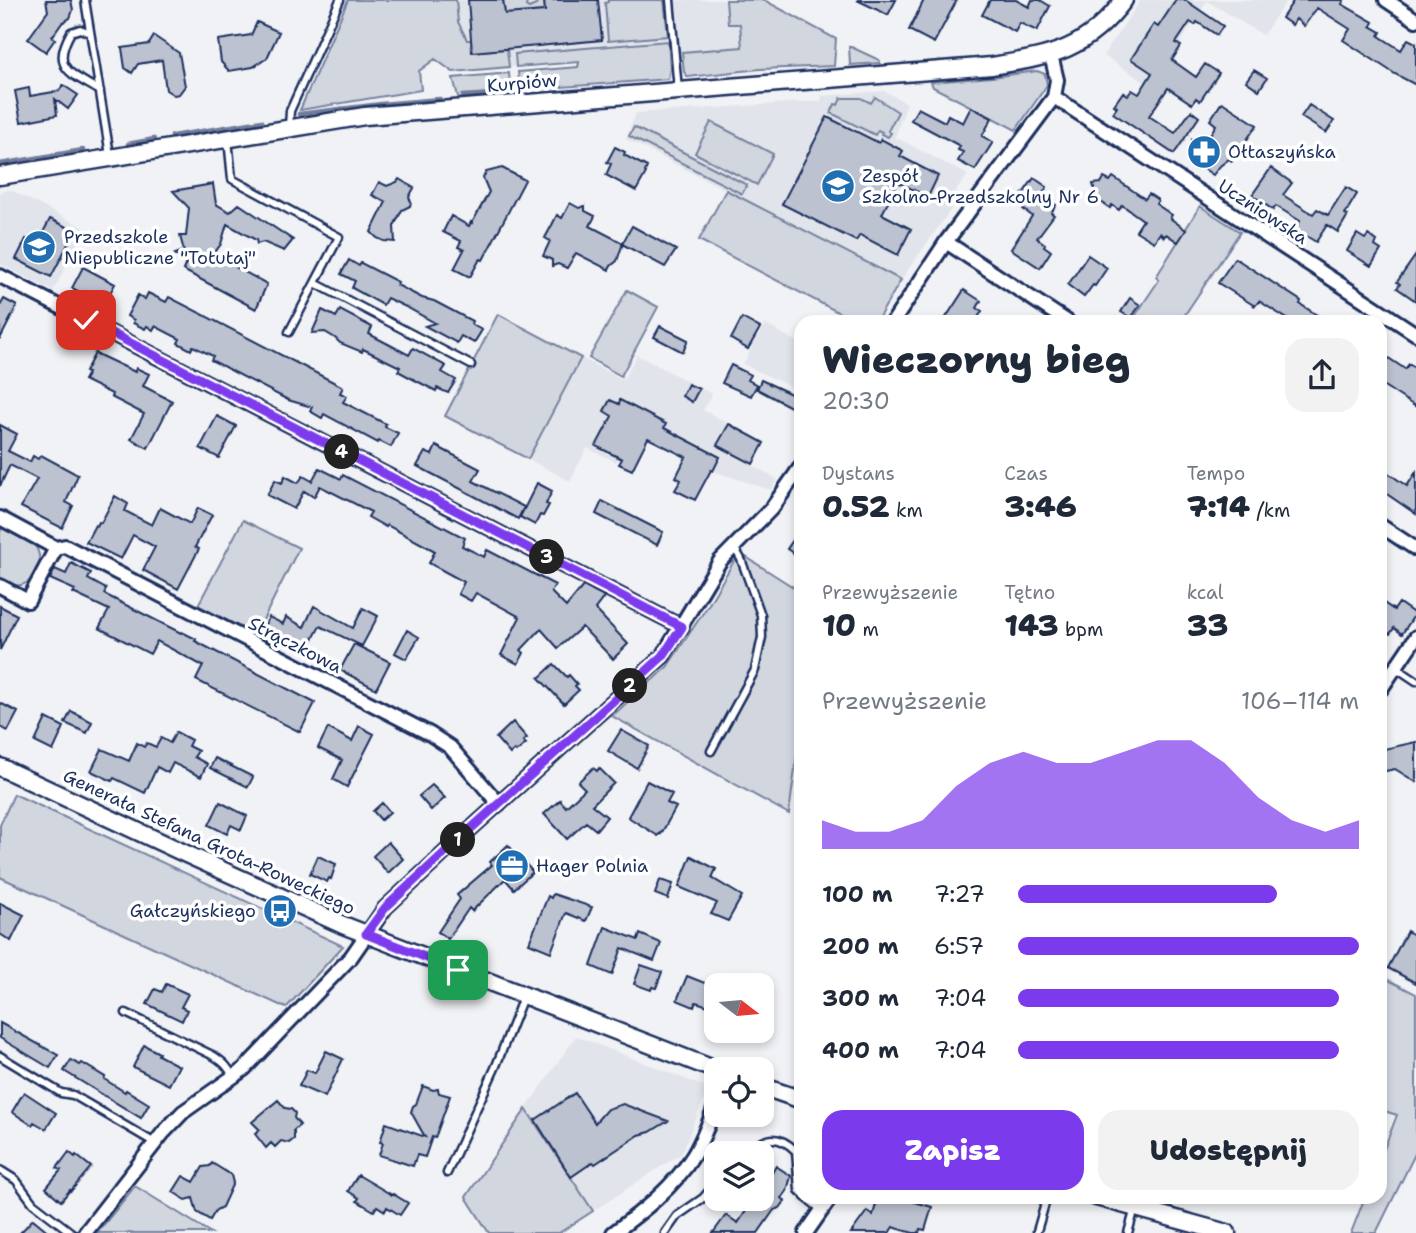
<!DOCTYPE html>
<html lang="pl">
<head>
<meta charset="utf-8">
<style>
	:root { --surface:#fff; --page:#f2f2f3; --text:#1f2937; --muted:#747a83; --accent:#7c3aed }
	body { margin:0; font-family:"Shantell Sans",sans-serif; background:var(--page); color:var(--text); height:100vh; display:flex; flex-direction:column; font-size:26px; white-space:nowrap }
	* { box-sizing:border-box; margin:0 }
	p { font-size:23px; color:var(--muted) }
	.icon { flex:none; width:38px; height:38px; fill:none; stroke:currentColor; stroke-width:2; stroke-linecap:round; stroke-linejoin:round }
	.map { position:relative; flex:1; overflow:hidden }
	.details { position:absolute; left:794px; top:315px; width:593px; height:889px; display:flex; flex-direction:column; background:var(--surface); border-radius:21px; box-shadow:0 4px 10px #0003 }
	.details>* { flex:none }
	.needle { width:46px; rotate:106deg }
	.buttons { position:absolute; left:704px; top:973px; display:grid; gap:14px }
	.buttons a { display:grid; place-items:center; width:70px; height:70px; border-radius:14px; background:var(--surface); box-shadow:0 4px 10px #0003; font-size:35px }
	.pin { position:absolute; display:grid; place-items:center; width:60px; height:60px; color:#fff; margin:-30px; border-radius:14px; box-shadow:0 4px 10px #0006 }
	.km { position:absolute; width:35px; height:35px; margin:-18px; border-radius:50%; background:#222; color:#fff; font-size:19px; line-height:35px; text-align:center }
	.round { display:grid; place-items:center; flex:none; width:74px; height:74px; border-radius:21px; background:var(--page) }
	.head { display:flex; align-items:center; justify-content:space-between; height:119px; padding:0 28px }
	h1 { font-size:38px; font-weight:800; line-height:52px }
	.metrics { display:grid; grid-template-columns:repeat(3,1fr); gap:10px; height:119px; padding:7px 28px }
	.metrics div { display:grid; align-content:center }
	.metrics b { font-size:30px; font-weight:800 }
	.metrics small { font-size:19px; font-weight:400 }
	.metrics p { font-size:19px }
	.chart { height:196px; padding:14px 28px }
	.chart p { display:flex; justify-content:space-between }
	.chart svg { width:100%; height:126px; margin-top:7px; fill:var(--accent); opacity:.7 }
	.primary-button { display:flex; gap:14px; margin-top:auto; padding:14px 28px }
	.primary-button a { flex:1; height:80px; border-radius:21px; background:var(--accent); color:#fff; font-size:28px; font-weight:800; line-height:80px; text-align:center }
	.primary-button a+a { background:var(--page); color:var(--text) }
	ul { padding:0 28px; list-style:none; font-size:23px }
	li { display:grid; grid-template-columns:112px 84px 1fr; align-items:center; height:52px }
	li i { height:18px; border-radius:9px; background:var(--accent) }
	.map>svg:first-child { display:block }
</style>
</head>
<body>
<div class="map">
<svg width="1416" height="1233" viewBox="0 0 1416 1233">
	<rect width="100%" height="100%" fill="#f1f2f5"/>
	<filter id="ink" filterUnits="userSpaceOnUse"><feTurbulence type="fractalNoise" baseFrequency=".0143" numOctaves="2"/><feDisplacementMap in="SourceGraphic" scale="14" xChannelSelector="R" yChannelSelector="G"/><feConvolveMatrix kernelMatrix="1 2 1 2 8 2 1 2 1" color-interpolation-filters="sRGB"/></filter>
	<g filter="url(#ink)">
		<path fill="#e1e4ea" d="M433,0H764L836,39L453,72Z
			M1141,0H1287L1263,35L1207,1L1152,87L1103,55Z
			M884,91L907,103L895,137L968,175L949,200L951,209L901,280L626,139L636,113L821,101L822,96Z
			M11,190L86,229L53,291L0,264V192Z
			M765,324L801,344V392L743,364Z
			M637,355L712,394L703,410L729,424L718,445L777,479L771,490L713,471L633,431L616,462L587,448L570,481L528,459L581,358L623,380Z
			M576,1036L708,1088L682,1153L593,1211L526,1109Z"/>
		<path fill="#d2d6df" stroke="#76829e" stroke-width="2" d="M348,0H456L458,22L467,40H471L472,52L507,49L509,67L453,72L435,59L419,71L421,90L300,110Z
			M503,0H528L526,6L529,8L536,5L538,0H544L545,11L505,14Z
			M608,0H664L668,36L608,41L605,3L608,2Z
			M726,0H764L836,39L834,66L760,69L688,77L684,72L682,52L742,47L740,24H728Z
			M668,41L670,68L668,79L521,90L520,88L518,72L578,67L579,62L516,67L515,54Z
			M849,46L879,60L880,63L850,65Z
			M1037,71L1045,74L1047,85L1016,130L933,87L931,82L992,77Z
			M509,73L511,96L459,100L453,78Z
			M875,97L898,112L888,131L891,133L888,137L881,134L882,132L878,130L875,135L831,113L835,104L838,105L841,98H861L871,103Z
			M711,122L773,154L757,185L695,153Z
			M634,127L747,185L742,194L629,136Z
			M726,190L901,280L876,322H857L699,240Z
			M1200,206L1240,232L1180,322H1131L1159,280L1156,277Z
			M627,290L658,307L621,376L589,358Z
			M498,314L581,358L528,459L445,416Z
			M243,520L299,548L255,636L197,607Z
			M3,525C13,531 26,535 33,543C48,560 35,590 11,585C9,585 1,581 0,581V532Z
			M746,557L801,592V727L800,731L789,814L612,716L667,667L709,604L734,561Z
			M14,794L343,946L286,1008L0,877V825Z
			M1381,976L1416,994V1152L1376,1233H1351L1365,1197H1381V1157L1397,1115L1381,1110Z
			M526,1109L593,1211L559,1233H489L466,1197Z
			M135,1186L211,1233H97Z"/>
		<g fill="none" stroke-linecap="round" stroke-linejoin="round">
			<path stroke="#707c9a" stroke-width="4.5" d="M463,96L507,93
				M299,114L381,104L440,99
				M172,136L262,121
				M128,144L154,139
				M0,164L83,150"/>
		</g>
		<path fill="#bcc2d0" stroke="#1b2f5e" stroke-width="2" d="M46,0H71L73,10L70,18L62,23L52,37L55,39L46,52L28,39L48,11Z
			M468,0H503L505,14L545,11L544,0H598L602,40L472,52Z
			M857,0H896L888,15Z
			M924,0H957L934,43L909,30Z
			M990,0H1016L1029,7L1032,0H1040L1050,6L1037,31L1020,23L1015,32L982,15Z
			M1176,0H1185L1223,26L1217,35L1197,22L1195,25L1190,22L1176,43L1181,46L1172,60L1196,77L1205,64L1219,73L1200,101L1196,98L1192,104L1168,88L1149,116L1175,133L1191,111L1199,117L1174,154L1113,113L1117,107L1114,105L1123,92L1128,95L1132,90L1139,94L1152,73L1131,59L1154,24L1158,27Z
			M1294,0H1344L1342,4L1373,22L1371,26L1381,32L1379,36L1401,50L1408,39L1416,43V85L1395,74L1343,40L1350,29L1317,8L1304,26L1296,19L1292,25L1282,18Z
			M257,22L279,32L267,58L253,67L229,71L221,62L218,40L251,35Z
			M154,36L179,53L185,86L179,94L174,95L166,90L162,60L138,64L132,73L125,68L122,48L149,44Z
			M1254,70L1267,78L1259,90L1246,81Z
			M63,85L78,95L68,109L55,99L57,115L21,122L15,91L29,88L30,96L59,91Z
			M1222,102L1257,125L1232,161L1229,159L1220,166L1213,175L1194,162L1192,140L1202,147L1216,125L1210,120Z
			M1309,105L1334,121L1326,133L1301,117Z
			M971,107L992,118L982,136L993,142L975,170L958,161L963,152L958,150L960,146L911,120L918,108L945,122L948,115L963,123Z
			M827,117L879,143L881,139L903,151L900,156L938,176L928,197L898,182L882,214L911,229L898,255L860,235L856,241L782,204Z
			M615,147L625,152L624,155L647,167L645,172L646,173L636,191L606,175L611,164L607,162Z
			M502,168L525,180L483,260L480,259L470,277L454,269L464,250L458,247L461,241L443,232L451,216L469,226L471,222L472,223L489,192L483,178L486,172Z
			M1271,168L1292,183L1283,195L1313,214L1317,209L1328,215L1346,187L1357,194L1345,214L1348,215L1338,232L1327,225L1316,242L1295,229L1300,221L1276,206L1273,210L1252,195Z
			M1113,177L1145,199L1149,194L1158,200L1156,204L1172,215L1170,218L1186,230L1178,242L1166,234L1164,237L1160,233L1154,242L1136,231L1143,220L1122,205L1119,210L1112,205L1110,208L1092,196L1095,191L1093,184L1101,183L1104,178L1110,181Z
			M1034,178L1047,187L1042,195L1056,205L1051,213L1054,215L1037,238L1045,244L1044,246L1051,251L1040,268L1011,249L1032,216L1023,209L1024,207L1017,202Z
			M399,179L414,188L409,197L411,202L410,206L402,210L394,226L395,242L384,241L377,238L371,232L386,202L372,195L379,182L387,186L397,182Z
			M213,184L216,204L230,212L239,204L293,240L284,251L263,242L257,244L256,240L227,224L221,244L213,255L267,284L256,309L183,270L186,263L175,254L184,251L180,236H186L189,208L173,191Z
			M570,203L579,208L585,206V211L595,216L590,226L623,243L617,261L611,266L609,270L576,253L567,268L558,264L552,266V260L543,256L550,241L545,238L552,225L557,215L562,218Z
			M50,219L75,231L51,277L16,259L26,239L37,244Z
			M632,226L676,250L665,267L622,244Z
			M1357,234L1365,239L1368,235L1377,241L1375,246L1381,250L1371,266L1347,251Z
			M1088,255L1107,268L1095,286L1093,285L1084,297L1068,285Z
			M1416,255V301L1397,288L1400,284L1397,282Z
			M1235,258L1301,301L1300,304L1328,322H1292L1259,301L1255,306L1218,283Z
			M349,260L359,266L361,263L398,282L397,285L422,298L434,301L472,321L471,324L482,330L474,343L461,336L457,343L425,326L435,323L408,308L387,298L383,305L352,288L355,281L341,274Z
			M83,267L115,284L104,304L72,288Z
			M964,290L981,301L977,308L982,311L975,322H943Z
			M148,293L166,302L169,297L343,387L340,393L347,396L343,402L386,424L385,427L398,433L391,447L379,441L378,443L324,414L322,418L310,411L312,407L288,400L211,360L213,356L193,346L191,350L178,343L180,339L155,326L153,330L147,326L145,329L133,323L134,320L127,316L138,295L145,299Z
			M1130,298L1140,305L1131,318L1121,312Z
			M4,299L17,306L0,339V306Z
			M322,310L336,317L340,310L372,327L369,334L392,346L409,355L413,348L446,366L442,372L456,380L448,393L437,388L436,391L411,378L398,371L400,367L363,349L362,352L340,343L335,338L325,332L312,333Z
			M742,318L760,328L748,349L731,339Z
			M660,326L688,340L683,352L654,337Z
			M95,353L135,372L136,368L149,374L143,386L172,401L148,448L131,439L144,414L111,397L112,394L84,380L88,373L85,372Z
			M1381,353L1405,369L1409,364L1416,369V407L1381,384Z
			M731,365L751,375L748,380L757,385L751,396L722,383Z
			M761,380L802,399V413L757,389Z
			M688,384L699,389L692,402L682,396Z
			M610,400L619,404L620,400L666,424L664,428L720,457L713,471L711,470L695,500L675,490L681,480L676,477L686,457L648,438L632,470L619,464L622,459L596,446L612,416L604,411Z
			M217,416L236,426L219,458L200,448Z
			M729,424L764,443L753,464L717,445Z
			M0,425L17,434L8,451L30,462L33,456L38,459L41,455L78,475L66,502L73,506L62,528L21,507L37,479L10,465L0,486Z
			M436,446L480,469L473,481L524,507L518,519L417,466L425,452L432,455Z
			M319,468L341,479L343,475L465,538L462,546L484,557L487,550L555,585L551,592L566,607L583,586L604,597L595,609L628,644L613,659L582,627L558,648L541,629L521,650L524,653L518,664L501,655L520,617L476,593L471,601L458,594L464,582L429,563L435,551L387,525L386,527L368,517L371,512L320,486L314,497L304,491L294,509L267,495L275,480L282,483L285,476L298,483L303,476L312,481Z
			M1381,468L1407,486L1416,472V514L1381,490Z
			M537,483L552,491L546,504L549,505L543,516L540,515L535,525L520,517Z
			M115,496L128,504L125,511L152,525L160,508L190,524L198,508L212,515L195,547L199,549L178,589L143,570L155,547L133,535L121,559L86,542L95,525L97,526L99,522L101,523Z
			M602,501L663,532L657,545L596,514Z
			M802,527V559L787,549Z
			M71,563L91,573L88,579L106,589L104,594L181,633L182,632L196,639L195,641L315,703L300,732L196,680L203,666L157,641L150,654L99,628L109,610L73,593L75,590L50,579L55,569L66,574Z
			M1381,601L1394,610L1399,603L1415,614L1402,634L1394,628L1390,634L1381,629Z
			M0,606L17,615L0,650Z
			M314,606L353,628L363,608L378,616L362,646L320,626L306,652L262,630L269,617L283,624L286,617L304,627Z
			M407,630L419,637L406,659L395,653Z
			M354,644L390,662L376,689L340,670Z
			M554,664L567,677L569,675L577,684L575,686L579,690L564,704L539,678Z
			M0,703L18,712L8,731L0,727Z
			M71,711L92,722L87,733L65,723Z
			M46,718L64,727L53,751L35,742Z
			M513,722L527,738L523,741L526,744L516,752L514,750L510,754L496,738Z
			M359,726L374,734L347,787L333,779L342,760L318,748L328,728L352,741Z
			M621,730L649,746L637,768L608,751Z
			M176,732L191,740L188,746L198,751L194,757L207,764L201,777L173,763L168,773L157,767L145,793L114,778L112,781L91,771L102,749L129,761L137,743L144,747L147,743L156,747L161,738L170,743Z
			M1416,742V782L1395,769L1381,772V755L1384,749Z
			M215,758L253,777L248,787L210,768Z
			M593,768L597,771L599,768L614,783L592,805L607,817L596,830L586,822L567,839L544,814L560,800L566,807L585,789L578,782Z
			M647,781L672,794L667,803L676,807L661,834L660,833L658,836L628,817Z
			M432,785L445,798L431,810L419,796Z
			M220,802L247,816L241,830L231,825L227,834L209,825Z
			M382,803L390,812L381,820L373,811Z
			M388,842L403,859L388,873L373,856Z
			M508,845L533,872L514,889L505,879L472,911L469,908L448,939L438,932L460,899L457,895L492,865L490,862Z
			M318,856L336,864L331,879L329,878L327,882L310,874Z
			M691,856L716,869L712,878L742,896L728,921L711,914L717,903L679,887Z
			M660,880L673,884L668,899L655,894Z
			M553,894L592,907L586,921L566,913L551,952L529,943L548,896L551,898Z
			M0,903L24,915L11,941L0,934Z
			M605,927L638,940L640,934L661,943L654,961L622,948L612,975L591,966Z
			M1407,931L1416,936V983L1388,968Z
			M641,965L662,972L656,988L652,987L651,990L634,984Z
			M687,976L715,987L708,1006L696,1002L694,1007L677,1000Z
			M166,984L188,994L181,1007L187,1010L182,1021L147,1004L155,989L162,992Z
			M0,1023L58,1055L50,1068L0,1038Z
			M144,1045L159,1053L158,1055L179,1066L169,1085L133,1067Z
			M326,1051L343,1059L325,1097L299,1086L307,1070L315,1073Z
			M71,1060L80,1065L82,1063L105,1077L104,1079L125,1092L126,1090L149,1104L141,1118L64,1071Z
			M423,1086L433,1090L438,1089L439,1093L450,1096L435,1138L432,1137L425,1157L417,1155L413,1166L379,1155L383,1143L380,1142L386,1123L425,1137L411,1112L413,1106L416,1104Z
			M24,1092L56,1113L46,1129L34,1122L32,1125L12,1112Z
			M575,1093L595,1123L607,1109L623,1104L668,1121L650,1132L639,1135L595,1164L593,1162L571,1177L535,1120Z
			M278,1100L285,1108L291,1109L295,1113L294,1118L300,1125L293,1131L294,1133V1139L289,1143L281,1141L275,1147L271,1143L266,1148L255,1134L260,1130L252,1122Z
			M69,1152L75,1157L76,1155L91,1167L71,1191L70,1190L61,1201L46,1188L61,1170L57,1168Z
			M212,1163L231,1175L233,1183L222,1207L216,1210L210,1220L197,1212L193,1198L186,1200L173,1192L183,1176L194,1182L203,1167L210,1166Z
			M776,1166L791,1176L787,1191L782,1198L785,1201L780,1208L774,1210L758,1233H713L726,1215L738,1223L754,1199H761V1172L769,1178Z
			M358,1175L392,1195L393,1194L408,1203L400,1215L387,1207L385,1211L377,1206L374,1211L357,1201L359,1198L348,1191Z
			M878,1197H898L932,1207L925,1230L920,1229L919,1233H913L893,1227L889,1233H851L867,1211L873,1215Z
			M33,1219L50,1233H20Z"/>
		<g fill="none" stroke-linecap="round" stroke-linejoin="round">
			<g stroke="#1b2f5e" stroke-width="11">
				<path id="service" d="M85,0L110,155
					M670,0L678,90
					M90,33L80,29L71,32C50,69 71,73 100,91
					M289,127L290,111L340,0
					M228,139L232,179L339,237L289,332
					M315,283L471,365
					M1395,667L1416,681
					M711,751L755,670L762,637L761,615L741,559L734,547
					M126,1013L214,1056C223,1062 229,1067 233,1077
					M0,1056L61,1093L73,1095L155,1143
					M746,1153C766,1138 776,1132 796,1151L799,1190L802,1193
					M0,1170L16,1180L33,1203L72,1233
					M447,1173L496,1066L523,997
					M805,1197L822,1210
					M1037,1231L1047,1197
					M665,1233L677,1216L703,1198L716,1183
					M1128,1233L1135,1208"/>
			</g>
			<g stroke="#1b2f5e" stroke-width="18">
				<path id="minor" d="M1386,0L1416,20
					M1054,97L1416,334
					M946,242L1068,322
					M0,276L682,627
					M893,322L946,242L1054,97L1057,80L1051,55
					M0,518L56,548L65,546L430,734L450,747L499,804
					M1381,526L1416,549
					M0,586L28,601L56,548
					M1381,689L1416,637
					M85,1233L163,1133L183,1112L244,1069L351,957L385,908L455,843L663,656L720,561L772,508L802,465
					M613,1233C642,1212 674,1187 693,1156C703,1140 709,1122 716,1105
					M806,1233L831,1197"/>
			</g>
			<g stroke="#1b2f5e" stroke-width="21">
				<path id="tertiary" d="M0,176L365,116L992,66C1051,56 1086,51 1124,0
					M0,767L184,853L343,925L716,1070
					M761,1086L802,1100
					M1096,1197L1227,1233"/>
			</g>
			<use href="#service" stroke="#fff" stroke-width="6"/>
			<use href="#minor" stroke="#fff" stroke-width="12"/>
			<use href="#tertiary" stroke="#fff" stroke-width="16"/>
		</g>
	</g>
	<g fill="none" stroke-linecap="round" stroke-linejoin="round" filter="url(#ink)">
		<g stroke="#fff" stroke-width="14">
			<path id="route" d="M86,320L682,627L663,656L455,843L385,908L366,934L458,970"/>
		</g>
		<use href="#route" stroke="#7c3aed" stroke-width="9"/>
	</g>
	<defs>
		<g id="pharmacy-disc" transform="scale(1.75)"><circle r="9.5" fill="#1f6fb2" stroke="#fff"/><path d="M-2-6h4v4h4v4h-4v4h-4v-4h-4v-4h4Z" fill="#fff"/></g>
		<g id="school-disc" transform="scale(1.75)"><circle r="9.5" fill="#1f6fb2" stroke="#fff"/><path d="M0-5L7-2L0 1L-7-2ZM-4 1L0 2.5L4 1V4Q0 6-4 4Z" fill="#fff"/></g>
		<g id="office-disc" transform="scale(1.75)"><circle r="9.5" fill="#1f6fb2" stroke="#fff"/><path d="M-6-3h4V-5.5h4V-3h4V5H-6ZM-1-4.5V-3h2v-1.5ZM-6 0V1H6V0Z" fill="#fff"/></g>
		<g id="bus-disc" transform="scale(1.75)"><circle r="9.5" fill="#1f6fb2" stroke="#fff"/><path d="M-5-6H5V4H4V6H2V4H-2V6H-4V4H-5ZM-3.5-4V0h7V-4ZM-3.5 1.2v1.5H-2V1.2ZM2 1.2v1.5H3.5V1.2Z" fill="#fff"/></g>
	</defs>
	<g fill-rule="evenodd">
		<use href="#pharmacy-disc" x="1204" y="152"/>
		<use href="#school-disc" x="838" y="186"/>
		<use href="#school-disc" x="39" y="247"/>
		<use href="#office-disc" x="512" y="866"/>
		<use href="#bus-disc" x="280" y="911"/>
	</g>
	<g text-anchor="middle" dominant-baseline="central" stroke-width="7" stroke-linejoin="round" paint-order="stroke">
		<g font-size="18" fill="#1b2f5e" stroke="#fff">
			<text transform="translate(522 83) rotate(-5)">Kurpiów</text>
			<text transform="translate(1263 212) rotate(33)">Uczniowska</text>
			<text transform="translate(295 645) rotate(27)">Strączkowa</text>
			<text transform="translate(209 842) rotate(25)">Generała Stefana Grota-Roweckiego</text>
		</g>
		<g font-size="18" fill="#1b2f5e" stroke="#fff" text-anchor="start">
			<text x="1228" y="152">Ołtaszyńska</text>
			<text x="862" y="176">Zespół<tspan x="862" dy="21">Szkolno-Przedszkolny Nr 6</tspan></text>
			<text x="64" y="237">Przedszkole<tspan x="64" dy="21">Niepubliczne "Totutaj"</tspan></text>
			<text x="536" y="866">Hager Polnia</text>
			<text x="256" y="911" text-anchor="end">Gałczyńskiego</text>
		</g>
	</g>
</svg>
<div class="buttons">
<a><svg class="needle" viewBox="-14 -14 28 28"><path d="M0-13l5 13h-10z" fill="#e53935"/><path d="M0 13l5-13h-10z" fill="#747a83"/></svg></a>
<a><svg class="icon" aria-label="locate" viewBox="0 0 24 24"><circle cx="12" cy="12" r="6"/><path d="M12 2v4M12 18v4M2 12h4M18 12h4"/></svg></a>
<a><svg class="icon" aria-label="layers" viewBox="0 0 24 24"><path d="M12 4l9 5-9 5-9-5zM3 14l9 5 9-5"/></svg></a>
</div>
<div class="pin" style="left:458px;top:970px;background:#1e9e55"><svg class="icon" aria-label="arrive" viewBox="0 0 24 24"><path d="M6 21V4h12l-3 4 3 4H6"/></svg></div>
<div class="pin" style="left:86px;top:320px;background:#d93025"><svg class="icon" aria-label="check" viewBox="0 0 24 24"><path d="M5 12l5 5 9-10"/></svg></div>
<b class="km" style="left:458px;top:840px">1</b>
<b class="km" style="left:630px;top:686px">2</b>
<b class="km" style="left:547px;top:557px">3</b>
<b class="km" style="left:342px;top:452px">4</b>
<section class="details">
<div class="head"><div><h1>Wieczorny bieg</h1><p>20:30</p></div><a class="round"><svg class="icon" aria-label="share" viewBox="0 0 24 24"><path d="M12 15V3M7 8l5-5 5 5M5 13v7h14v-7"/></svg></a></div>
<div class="metrics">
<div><p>Dystans</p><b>0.52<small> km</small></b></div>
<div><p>Czas</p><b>3:46</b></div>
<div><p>Tempo</p><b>7:14<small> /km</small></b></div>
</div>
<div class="metrics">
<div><p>Przewyższenie</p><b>10<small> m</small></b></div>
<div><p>Tętno</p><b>143<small> bpm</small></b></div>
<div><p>kcal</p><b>33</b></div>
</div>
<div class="chart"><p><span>Przewyższenie</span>106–114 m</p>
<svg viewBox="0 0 160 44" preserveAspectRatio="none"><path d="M0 44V34L10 38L20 38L30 34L40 22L50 14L60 10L70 14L80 14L90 10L100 6L110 6L120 14L130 26L140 34L150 38L160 34V44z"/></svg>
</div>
<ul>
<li><b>100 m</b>7:27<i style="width:76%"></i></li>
<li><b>200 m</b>6:57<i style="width:100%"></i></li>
<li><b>300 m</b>7:04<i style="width:94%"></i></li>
<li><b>400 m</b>7:04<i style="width:94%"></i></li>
</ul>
<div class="primary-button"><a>Zapisz</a><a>Udostępnij</a></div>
</section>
</div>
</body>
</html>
